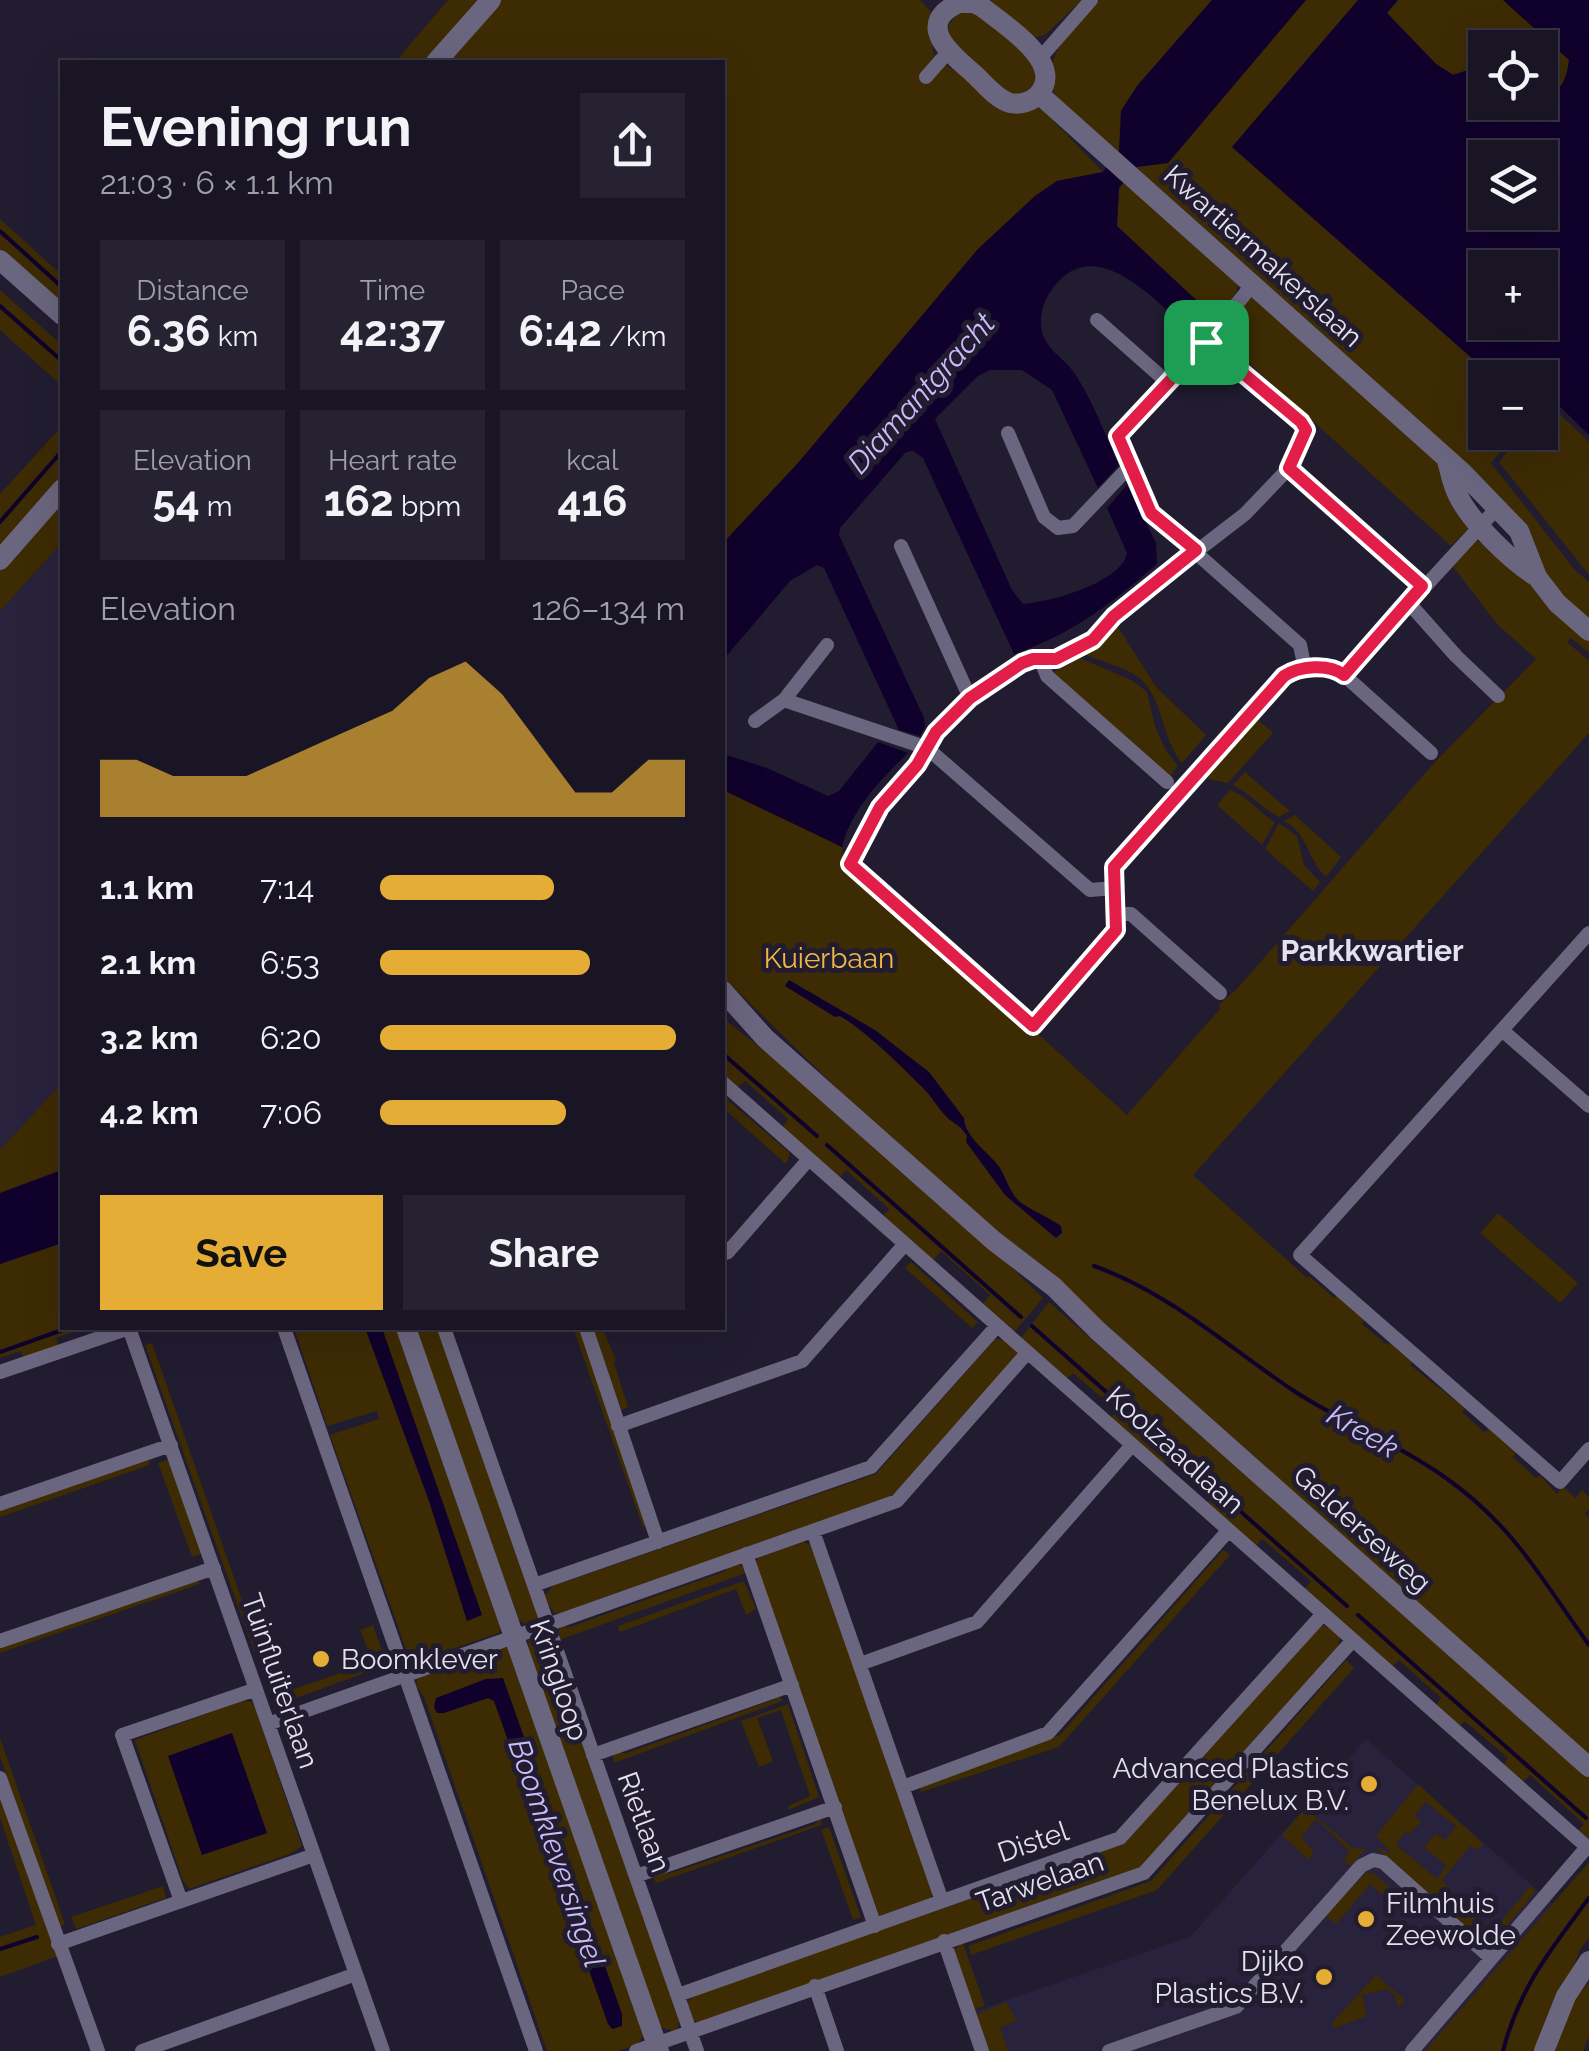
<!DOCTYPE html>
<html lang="en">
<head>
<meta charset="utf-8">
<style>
	:root { --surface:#191524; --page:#262231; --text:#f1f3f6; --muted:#9f9fa6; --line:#373441; --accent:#e6ad36 }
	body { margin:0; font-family:Raleway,sans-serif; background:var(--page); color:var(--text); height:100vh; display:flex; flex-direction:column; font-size:38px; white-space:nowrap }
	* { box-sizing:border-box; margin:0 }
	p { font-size:32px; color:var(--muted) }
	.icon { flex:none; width:55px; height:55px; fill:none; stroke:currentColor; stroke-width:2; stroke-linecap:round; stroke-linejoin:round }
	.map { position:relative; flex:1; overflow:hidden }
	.panel { position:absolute; left:60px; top:60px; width:665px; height:1270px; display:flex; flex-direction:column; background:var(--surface); border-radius:0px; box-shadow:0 10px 40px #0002,0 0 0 2px var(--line) }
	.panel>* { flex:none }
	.controls { position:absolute; left:1468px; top:30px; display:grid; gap:20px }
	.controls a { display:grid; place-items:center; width:90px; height:90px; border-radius:0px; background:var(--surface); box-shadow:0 10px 40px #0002,0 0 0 2px var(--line); font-size:50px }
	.pin { position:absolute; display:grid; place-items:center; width:85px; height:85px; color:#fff; margin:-42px; border-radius:20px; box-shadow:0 5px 15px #0006 }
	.round { display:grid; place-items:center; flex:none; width:105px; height:105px; border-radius:0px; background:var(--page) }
	.overview { display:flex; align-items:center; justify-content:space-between; height:170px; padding:0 40px }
	h1 { font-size:55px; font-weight:700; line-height:75px }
	.stats { display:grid; grid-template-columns:repeat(3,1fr); gap:15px; height:170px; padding:10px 40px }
	.stats div { display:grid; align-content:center; border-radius:0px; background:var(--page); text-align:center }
	.stats b { font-size:42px; font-weight:700 }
	.stats small { font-size:28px; font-weight:400 }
	.stats p { font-size:28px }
	.chart { height:280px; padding:20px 40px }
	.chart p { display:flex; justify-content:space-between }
	.chart svg { width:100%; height:180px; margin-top:10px; fill:var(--accent); opacity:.7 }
	.action { display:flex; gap:20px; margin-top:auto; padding:20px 40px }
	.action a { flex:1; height:115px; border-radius:0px; background:var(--accent); color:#111; font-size:40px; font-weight:700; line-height:115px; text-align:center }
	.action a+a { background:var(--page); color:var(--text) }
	ul { padding:0 40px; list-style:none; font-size:32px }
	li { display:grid; grid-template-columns:160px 120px 1fr; align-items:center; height:75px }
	li i { height:25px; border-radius:12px; background:var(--accent) }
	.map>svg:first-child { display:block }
</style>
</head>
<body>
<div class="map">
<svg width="1589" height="2051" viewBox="0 0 1589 2051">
	<rect width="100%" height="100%" fill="#211c30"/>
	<path fill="#29223c" d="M62,543V1083L0,1150V611Z
		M1366,1739L1559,1909L1441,2051H982L969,2013L1190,1937Z"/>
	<path fill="#3d2b04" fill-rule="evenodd" d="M448,0H485L429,62H395Z
		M498,0H920L934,15L933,53L950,68L1043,110L1103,172L1057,181L1035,196L978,249L798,463L723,543L722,62H444Z
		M984,0H1082L1045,35L1034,38Z
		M1099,0H1212L1137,86L1121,111L1119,153L1056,96C1036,60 1076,25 1099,0Z
		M1305,0H1358L1232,147L1473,359L1485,388V432L1516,433L1491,463L1575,570L1589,582V621L1540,572L1525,531L1400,405L1136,167L1168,163Z
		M1398,0H1503L1569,60C1567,78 1560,96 1540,100V48H1485V69L1480,66L1454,75L1436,64L1386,12Z
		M961,11L974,12L1031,56L1038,75L1033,88L1021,95L1010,93C986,78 948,56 948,25Z
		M1126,180L1238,284C1235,307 1209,331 1190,344L1193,334L1210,313L1117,226L1119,187Z
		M0,219L62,275V307L0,252Z
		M0,290L62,345V386L0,330Z
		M1253,294L1431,452C1447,474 1467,502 1468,529L1451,546L1220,337Z
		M1547,402L1589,442V575L1499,462L1522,433L1540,432V410Z
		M62,426V543L0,611V494Z
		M1475,541L1491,542L1589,640V653L1571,638L1567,642L1589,661V733L1193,1175L1307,1278L1309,1276L1334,1298L1337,1295L1365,1318L1362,1324L1387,1345L1391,1342L1413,1361L1410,1365L1465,1408L1462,1412L1485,1433L1489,1429L1516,1453L1513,1457L1536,1478L1540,1475L1557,1494L1563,1486L1575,1498L1582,1490L1589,1497V1509L1585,1514L1589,1518V1758L853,1104L723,977V786L842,847L843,856L1127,1115L1220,1009L1219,1004L1235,991L1435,762L1536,659L1497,624L1451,564Z
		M1118,627L1156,687L1206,735L1182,763C1160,735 1164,698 1138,677C1125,667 1102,662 1086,655Z
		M1080,658L1133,681L1147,692L1155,726L1165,749L1178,766L1169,778L1051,673Z
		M1256,718L1273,733L1228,783L1208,779L1209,769Z
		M1245,772L1290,811L1279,817C1260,807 1254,796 1233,785Z
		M1230,790C1249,797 1258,812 1275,822L1262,845L1217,805Z
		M1295,815L1341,857L1326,877C1306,857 1308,833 1284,821Z
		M1279,823L1297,836L1304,865L1320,882L1313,891L1265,849Z
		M723,1018L794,1074L994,1250L1043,1298L1016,1330L1012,1331L983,1304L990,1295L941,1251L933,1261L883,1216L889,1209L846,1170L840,1177L782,1128L788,1119L745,1081L738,1087L723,1074Z
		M62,1083V1170L0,1193V1150Z
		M723,1096L790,1153L786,1164L723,1108Z
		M1498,1213L1578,1283L1560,1303L1480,1233Z
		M62,1243V1328H84L56,1338L59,1347L24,1359L20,1351L0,1358V1264Z
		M911,1262L978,1322L972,1328L905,1268Z
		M1049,1302L1589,1777V1844L1577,1832L1584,1824L1530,1775L1522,1783L1503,1766L1508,1758L1465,1721L1458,1727L1435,1706L1441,1698L1399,1660L1391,1668L1304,1590L1311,1581L1262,1539L1255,1547L1207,1505L1211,1496L1169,1459L1163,1465L1111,1418L1116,1410L1073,1373L1066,1379L1020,1339Z
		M294,1328H401L502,1626L499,1633L408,1664L405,1659L408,1655L330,1435L379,1419L377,1411L327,1426Z
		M415,1328H440L539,1616L535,1622L527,1625L519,1620Z
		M573,1328H580L649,1524L643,1527Z
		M591,1328H602L616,1359L614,1363L628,1407L619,1411Z
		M995,1339L1007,1340L1018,1352L1016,1357L893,1496L561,1613H554L544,1596L553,1586L876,1474Z
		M152,1343L260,1652L255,1654L145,1345Z
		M170,1459L204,1553L192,1557L158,1463Z
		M148,1460L150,1465L0,1517V1511Z
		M801,1541L811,1545L933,1890L930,1901L882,1918L877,1913L755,1564L760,1555Z
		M1223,1550L1230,1555L1059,1747L921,1792L919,1786L1060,1735Z
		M735,1563L742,1566L746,1573L559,1640L556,1634L564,1623L567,1628L726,1571V1567Z
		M198,1578L200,1584L0,1653V1648Z
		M744,1581L756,1609L746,1615L736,1589L620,1632L618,1626Z
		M373,1625L387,1665L282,1703L279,1694L373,1662L360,1630Z
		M1324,1625L1340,1636L1338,1648L1140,1868L703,2022H695L688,2012L687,2002L694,1996L1124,1844L1316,1629Z
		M535,1634L543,1635L549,1640L681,2020L675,2032L661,2027L528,1650L529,1638Z
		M500,1647L510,1648L644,2034L638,2044L618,2051H547L424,1697L416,1685L418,1675Z
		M1346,1660L1354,1668L1157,1890L971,1955L968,1946L1151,1881Z
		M779,1694L782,1701L614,1763L612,1753L621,1749L624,1754L776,1699L775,1695Z
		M244,1700L252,1702L256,1710L302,1846L292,1853L189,1889L183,1881L135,1740Z
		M788,1704L819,1797L789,1810L788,1806L810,1796L781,1710L757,1718L773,1761L759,1767L741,1721Z
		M0,1738L65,1924L59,1927L0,1757Z
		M1418,1784L1483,1844L1478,1850L1470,1846L1442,1880L1448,1886L1436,1900L1378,1849L1380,1847L1388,1853L1390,1851L1376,1836ZM1426,1802L1456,1826L1445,1840L1436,1834L1424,1847L1446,1866L1437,1879L1396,1845L1405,1832L1410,1834L1421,1822L1415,1815Z
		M0,1790L58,1956L0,1977V1937L36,1925L0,1818Z
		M1305,1808L1353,1848L1366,1849L1351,1866L1344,1860L1349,1850L1316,1819L1301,1837L1314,1852L1308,1860L1282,1835Z
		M820,1817L822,1825L656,1883L652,1875L664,1871L668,1874L816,1824Z
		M829,1827L861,1917L853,1920L821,1829Z
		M1589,1862V1938L1581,1948L1538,2051H1425Z
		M1366,1872L1375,1874L1402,1899L1396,1906L1370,1884L1336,1924L1325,1916Z
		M163,1886L166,1898L76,1929L71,1917Z
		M1530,1886L1536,1891L1500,1934L1492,1938L1489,1936L1483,1942L1445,1908L1455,1896L1470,1909L1468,1912L1479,1923L1494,1930Z
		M963,1943L985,2006L973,2010L955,1954V1949Z
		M1376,1975L1405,2000L1398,2008L1395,1995L1387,1989L1362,1995L1367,2016L1332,2029L1333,2022Z
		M1589,1982V2037L1583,2051H1552L1575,1999Z
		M1006,2002L1017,2021L1000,2027L1008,2051H988L975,2015Z"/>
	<path fill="#10002c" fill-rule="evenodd" d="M1212,0H1306L1168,163L1136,167L1119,188L1117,226L1210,313L1193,334C1160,306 1101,235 1058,282C1045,296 1038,313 1042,332C1048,352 1065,358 1075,374C1093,401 1105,435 1119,465L1098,488L1052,390L1022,370H990L978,376L935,419L1012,590L1023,604C1050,602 1121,583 1127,553L1107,508L1127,485L1156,543L1157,564C1111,604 1072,634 1014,654L923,458L913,451L906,452L840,528L839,535L924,718L925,727L920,736L899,730L824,568L817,565L790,581L723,660V543L798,463L978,249L1035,196L1057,181L1103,172L1119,153L1121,111L1137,86Z
		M1358,0H1398L1387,13L1436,64L1453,75L1480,66L1485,69V102C1524,102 1564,111 1569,60L1503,0H1589V435L1547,394L1540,402V378H1485V388L1473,359L1232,147ZM1485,158H1540V212H1485ZM1485,268H1540V322H1485Z
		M878,742L908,753C881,779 851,810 842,847L723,790V754L767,768L828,796L839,791Z
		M789,980L875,1030L907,1055L929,1072L964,1118C965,1138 989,1152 1000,1168C1007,1180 1010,1193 1020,1202C1033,1211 1048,1217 1061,1226L1062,1233L1056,1238L1005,1195L966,1142L967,1136C961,1127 958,1126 950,1120C940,1112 933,1098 924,1089C901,1066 868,1033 840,1016L835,1017L785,986Z
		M62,1170V1243L0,1264V1193Z
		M365,1328H382L482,1615L467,1621L429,1501Z
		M503,1678L622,2014V2026L612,2029L608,2024L494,1701L488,1698L444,1713H437L434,1707L436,1698L486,1679Z
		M232,1733L267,1833L202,1855L168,1756Z"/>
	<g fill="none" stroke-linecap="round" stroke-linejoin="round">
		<path stroke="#10002c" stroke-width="4" d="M0,231L62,287
			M0,306L62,361
			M0,522L62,451
			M722,1053L817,1136
			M827,1145L1021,1317
			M1094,1266C1170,1293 1228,1347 1294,1391C1343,1423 1398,1444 1446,1478C1514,1526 1542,1580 1589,1645
			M1032,1326L1347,1606
			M0,1352L68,1328
			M1358,1615L1586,1818
			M0,1949L37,1937
			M1503,2051C1519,1988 1551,1949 1589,1898"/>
		<path stroke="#6b667f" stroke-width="14" d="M1041,57L1091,0
			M926,77L948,52
			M1253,284L1206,342L1121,431L1119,443L1151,513L1300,645L1305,669
			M1097,320L1167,382
			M1206,342L1301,422L1306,430L1289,468L1245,514L1114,615L1093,640L1056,659H1033L1022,663L970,698L935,732L917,765L879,807L850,864L1033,1026L1116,930L1114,867L1284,676C1299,665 1329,663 1344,675L1497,508
			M1008,433L1044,517L1058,528L1073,526L1130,466
			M1289,468L1422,585
			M901,546L970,698
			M1408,602L1456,656L1498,696
			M827,645L784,700L927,748L1090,890L1115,888
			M1041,661L1047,676L1167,782
			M1344,675L1431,753
			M755,721L784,700
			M1117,914H1131L1220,993
			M1589,933L1300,1255L1560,1482L1589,1449
			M1503,1031L1589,1106
			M722,1082L1587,1847L1412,2051
			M722,1254L728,1252L809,1159
			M129,1328L383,2051
			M284,1328L536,2051
			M444,1328L697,2051
			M586,1328L658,1542
			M0,1372L129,1328
			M618,1426L802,1361L905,1244
			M0,1504L171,1445
			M813,1531L942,1901
			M746,1554L875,1926
			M534,1585L871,1467L997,1326
			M0,1641L214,1568
			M860,1664L977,1622L1132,1445
			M268,1724L897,1501L1027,1353
			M593,1755L792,1685
			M0,1778L98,2051
			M903,1787L1048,1733L1228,1531
			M636,1876L835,1807
			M181,1901L122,1735L256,1689
			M944,1941L982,2051
			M58,1944L314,1855
			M815,1986L837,2051
			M678,1995L1120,1838L1322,1615
			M142,2051L356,1974
			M636,2051L1144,1873L1353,1640
			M1109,2051L1236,2007L1361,1866L1373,1860L1383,1862L1491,1958"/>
		<path stroke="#6b667f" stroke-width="20" d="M959,3H974L982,7C1003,24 1067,63 1038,95C1031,102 1020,105 1010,103C996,99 984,83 973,73C952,55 913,24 959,3Z
			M436,62L491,0
			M1039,94L1462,472L1519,531L1537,577L1557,603L1589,631
			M0,260L62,315
			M1447,461C1450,471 1452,482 1456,491C1467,519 1512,562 1537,577
			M0,560L62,489
			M722,990L765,1038L994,1241L1054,1287L1098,1331L1589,1767
			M406,1328L659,2051
			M1544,2051L1566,1996L1589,1961"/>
	</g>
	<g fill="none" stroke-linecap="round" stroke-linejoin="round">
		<g stroke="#fff" stroke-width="20">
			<path id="route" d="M1206,342L1301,422L1306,430L1289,468L1422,586L1344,675C1329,663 1299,666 1284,676L1114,867L1116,930L1033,1026L850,864L880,807L917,765L936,732L970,698L1022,663L1033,659H1056L1093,640L1114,616L1196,550L1151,513L1118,436Z"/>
		</g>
		<use href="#route" stroke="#e11d48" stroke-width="12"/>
	</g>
	<g fill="#e6ad36" stroke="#211c30" stroke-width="4">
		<circle cx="321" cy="1659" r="10"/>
		<circle cx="1369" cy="1784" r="10"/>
		<circle cx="1366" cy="1919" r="10"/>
		<circle cx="1324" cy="1977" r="10"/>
	</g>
	<g text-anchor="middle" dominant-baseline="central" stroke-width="10" stroke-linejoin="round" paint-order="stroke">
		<g font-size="28" fill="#e4e1ef" stroke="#211c30">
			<text transform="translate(1263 256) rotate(42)">Kwartiermakerslaan</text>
			<text transform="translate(1175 1450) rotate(42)">Koolzaadlaan</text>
			<text transform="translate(1362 1529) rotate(42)">Gelderseweg</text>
			<text transform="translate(559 1680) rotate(71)">Kringloop</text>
			<text transform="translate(280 1681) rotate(71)">Tuinfluiterlaan</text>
			<text transform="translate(644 1822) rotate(70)">Rietlaan</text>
			<text transform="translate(1033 1842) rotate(-19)">Distel</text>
			<text transform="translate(1040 1882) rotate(-19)">Tarwelaan</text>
		</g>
		<g font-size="28" fill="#f1b842" stroke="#211c30">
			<text x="829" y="958">Kuierbaan</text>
		</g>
		<g font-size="28" fill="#e4e1ef" stroke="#211c30" text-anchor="start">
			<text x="341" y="1659">Boomklever</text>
			<text x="1349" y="1768" text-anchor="end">Advanced Plastics<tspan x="1349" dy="32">Benelux B.V.</tspan></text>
			<text x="1386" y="1903">Filmhuis<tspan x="1386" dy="32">Zeewolde</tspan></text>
			<text x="1304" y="1961" text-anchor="end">Dijko<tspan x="1304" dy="32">Plastics B.V.</tspan></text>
		</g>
		<g font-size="30" font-style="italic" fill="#cabcfa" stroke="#211c30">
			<text transform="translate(921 393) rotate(-48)">Diamantgracht</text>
			<text transform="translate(1363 1431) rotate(30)">Kreek</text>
			<text transform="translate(557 1853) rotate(71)">Boomkleversingel</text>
		</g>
		<g font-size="30" font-weight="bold" fill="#e4e1ef" stroke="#211c30">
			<text x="1372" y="950">Parkkwartier</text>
		</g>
	</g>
</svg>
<div class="controls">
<a><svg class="icon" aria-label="locate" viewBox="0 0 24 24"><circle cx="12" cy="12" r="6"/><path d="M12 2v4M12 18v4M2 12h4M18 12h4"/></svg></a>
<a><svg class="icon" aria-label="layers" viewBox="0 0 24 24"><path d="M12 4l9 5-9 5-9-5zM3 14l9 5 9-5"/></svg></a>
<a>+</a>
<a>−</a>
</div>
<div class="pin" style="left:1206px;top:342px;background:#1e9e55"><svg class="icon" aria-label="arrive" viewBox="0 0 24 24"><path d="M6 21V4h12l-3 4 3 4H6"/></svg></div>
<section class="panel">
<div class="overview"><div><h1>Evening run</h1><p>21:03 · 6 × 1.1 km</p></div><a class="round"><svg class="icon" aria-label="share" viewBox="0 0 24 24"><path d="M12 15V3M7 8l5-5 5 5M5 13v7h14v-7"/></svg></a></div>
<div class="stats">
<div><p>Distance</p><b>6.36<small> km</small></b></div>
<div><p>Time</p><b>42:37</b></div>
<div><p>Pace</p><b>6:42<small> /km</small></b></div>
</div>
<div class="stats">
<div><p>Elevation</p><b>54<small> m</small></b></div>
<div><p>Heart rate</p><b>162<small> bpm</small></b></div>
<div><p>kcal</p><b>416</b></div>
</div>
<div class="chart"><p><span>Elevation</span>126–134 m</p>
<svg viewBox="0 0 160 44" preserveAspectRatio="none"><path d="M0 44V30L10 30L20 34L30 34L40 34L50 30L60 26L70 22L80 18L90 10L100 6L110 14L120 26L130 38L140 38L150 30L160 30V44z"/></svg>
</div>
<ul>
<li><b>1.1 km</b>7:14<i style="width:57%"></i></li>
<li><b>2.1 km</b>6:53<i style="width:69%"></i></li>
<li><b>3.2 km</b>6:20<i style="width:97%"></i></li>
<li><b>4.2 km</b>7:06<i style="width:61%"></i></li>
</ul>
<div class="action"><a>Save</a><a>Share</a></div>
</section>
</div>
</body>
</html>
